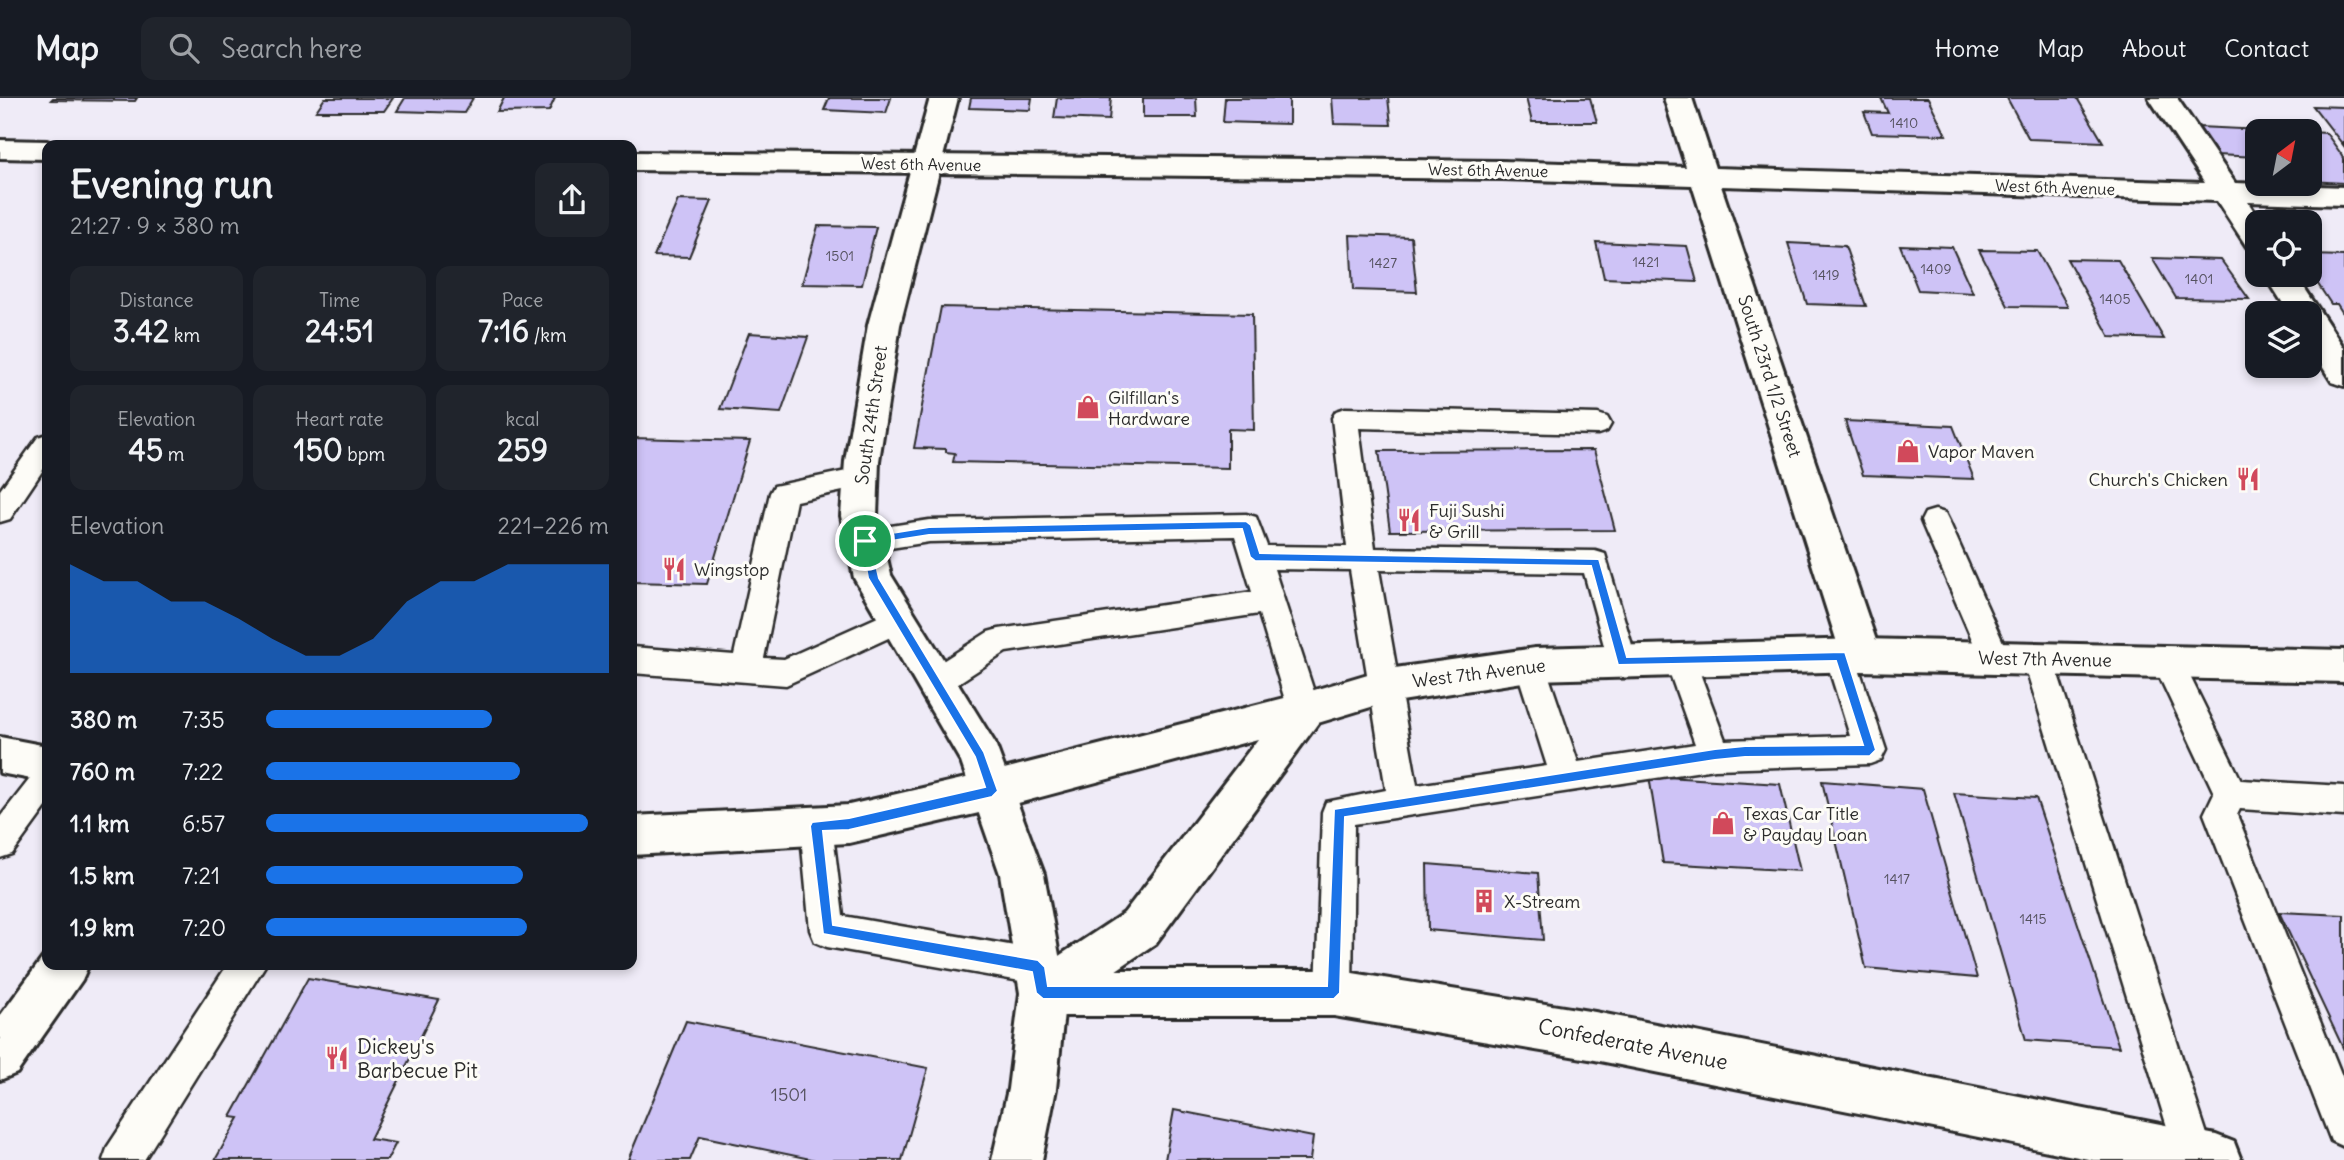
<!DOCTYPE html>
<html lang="en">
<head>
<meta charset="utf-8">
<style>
	:root { --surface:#171b24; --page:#20242c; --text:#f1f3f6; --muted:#9ea1a6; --line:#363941; --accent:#1a73e8 }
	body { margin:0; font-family:Delius,sans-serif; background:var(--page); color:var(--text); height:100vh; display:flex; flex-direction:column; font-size:26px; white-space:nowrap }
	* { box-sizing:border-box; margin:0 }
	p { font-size:23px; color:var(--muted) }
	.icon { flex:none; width:38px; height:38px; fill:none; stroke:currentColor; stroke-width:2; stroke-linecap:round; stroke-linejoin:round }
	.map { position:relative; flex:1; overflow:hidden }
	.panel { position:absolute; left:42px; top:42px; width:595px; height:830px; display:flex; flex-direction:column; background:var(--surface); border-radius:14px; box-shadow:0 4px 10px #0003 }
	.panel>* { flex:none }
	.needle { width:46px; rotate:32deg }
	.controls { position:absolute; left:2245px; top:21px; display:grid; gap:14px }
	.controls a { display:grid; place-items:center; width:77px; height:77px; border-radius:14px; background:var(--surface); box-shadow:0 4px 10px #0003; font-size:35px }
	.pin { position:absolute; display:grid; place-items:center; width:60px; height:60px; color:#fff; margin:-30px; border:4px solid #fff; border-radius:50%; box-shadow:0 2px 7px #0007 }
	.round { display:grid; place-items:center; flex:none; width:74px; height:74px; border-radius:14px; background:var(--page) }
	.headline { display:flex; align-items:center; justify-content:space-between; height:119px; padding:0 28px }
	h1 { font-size:38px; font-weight:800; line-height:52px }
	.metrics { display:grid; grid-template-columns:repeat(3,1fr); gap:10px; height:119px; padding:7px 28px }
	.metrics div { display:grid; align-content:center; border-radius:14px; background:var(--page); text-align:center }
	.metrics b { font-size:30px; font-weight:800 }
	.metrics small { font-size:19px; font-weight:400 }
	.metrics p { font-size:19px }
	.chart { height:196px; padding:14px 28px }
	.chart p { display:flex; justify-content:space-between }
	.chart svg { width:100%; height:126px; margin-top:7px; fill:var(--accent); opacity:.7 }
	ul { padding:0 28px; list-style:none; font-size:23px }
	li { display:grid; grid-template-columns:112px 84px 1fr; align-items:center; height:52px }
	li i { height:18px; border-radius:9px; background:var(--accent) }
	header { display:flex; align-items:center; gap:42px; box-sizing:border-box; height:98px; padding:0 35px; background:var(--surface); border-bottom:2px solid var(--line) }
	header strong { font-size:33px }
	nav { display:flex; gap:38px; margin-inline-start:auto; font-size:24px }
	.search { width:490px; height:63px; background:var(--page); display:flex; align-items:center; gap:18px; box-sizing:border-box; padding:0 24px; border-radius:14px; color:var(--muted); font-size:26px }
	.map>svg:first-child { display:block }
</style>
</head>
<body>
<header>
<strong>Map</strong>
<div class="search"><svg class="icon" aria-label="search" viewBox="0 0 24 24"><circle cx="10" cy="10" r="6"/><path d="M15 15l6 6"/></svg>Search here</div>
<nav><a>Home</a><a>Map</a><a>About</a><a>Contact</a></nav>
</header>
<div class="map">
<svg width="2344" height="1062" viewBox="0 0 2344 1062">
	<rect width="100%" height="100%" fill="#efebf7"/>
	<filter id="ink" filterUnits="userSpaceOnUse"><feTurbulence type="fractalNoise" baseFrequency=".0143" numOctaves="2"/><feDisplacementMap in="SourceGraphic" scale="14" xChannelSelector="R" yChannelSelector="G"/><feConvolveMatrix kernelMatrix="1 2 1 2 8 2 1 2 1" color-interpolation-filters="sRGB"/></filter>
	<g filter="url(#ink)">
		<path fill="#cec3f6" stroke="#2b2b2b" stroke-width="2" d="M53,0H137L135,3L51,2Z
			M325,0H393L384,13H316Z
			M405,0H473L464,15L397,13Z
			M504,0H555L549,13L497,14Z
			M829,0H891L886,15L824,12Z
			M971,0H1032L1030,12L969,10Z
			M1057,0H1111L1109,22L1054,20Z
			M1143,0H1196L1197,19H1143Z
			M1225,0H1289V26L1223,24Z
			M1332,0H1388L1391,27L1334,26Z
			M1526,0H1590L1597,24H1532Z
			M1881,0H1928L1946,37L1872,35L1864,14L1888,15Z
			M2007,0H2077L2103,44L2029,41Z
			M2313,8L2344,9V48Z
			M2198,29L2284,33H2258V59L2216,57Z
			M2310,34L2326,35L2344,60V85L2310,83Z
			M678,102L712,103L689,159L654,158Z
			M818,128L876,129L862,187L802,186Z
			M1350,137L1411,139L1417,194L1353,192Z
			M1596,144L1687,148L1697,184L1604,180Z
			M1788,145L1845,148L1866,208L1807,206Z
			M1900,147L1952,149L1973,195L1918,192Z
			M1979,152L2037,153L2068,209L2008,208Z
			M2310,157L2344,158V217L2337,206H2331L2310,174Z
			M2152,160L2221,162L2249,201L2176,200Z
			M2067,161L2118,162L2164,241L2110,239Z
			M941,209L1252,216L1254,332L1228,331V370L953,364L955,355L946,354V351L914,350Z
			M749,235L808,239L781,315L720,311Z
			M1845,323L1953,328L1974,381L1863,377Z
			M632,340L750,343L707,486L632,484Z
			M1594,352L1615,432L1390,433L1379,353Z
			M1649,678L1780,686L1800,773L1663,765Z
			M1822,683L1923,691L1977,880L1866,870Z
			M1954,695L2036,700L2119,949L2026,942Z
			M1427,766L1538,775L1543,842L1428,832Z
			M2279,814L2344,817V952Z
			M308,880L439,902L370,1041L396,1045L387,1062H215L239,1020L231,1019Z
			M686,923L928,970L902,1062H815L700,1038L690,1062H628Z
			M1174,1012L1313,1039L1310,1062H1165Z"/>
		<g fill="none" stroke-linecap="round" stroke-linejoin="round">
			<g stroke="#2b2b2b" stroke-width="5">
				<path id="service" d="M1345,310L1598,316L1607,319L1611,326L1607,333L1598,336L1359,330L1375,450L1595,453L1605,456L1637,564L1633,573L1622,577L1611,573L1584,475L1379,472L1417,687L1547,668L1515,567L1519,558L1530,554L1541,558L1545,567L1578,664L1695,646L1665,562L1669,553L1680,549L1691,553L1695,562L1725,642L1850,638L1825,558L1829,549L1840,545L1851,549L1855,558L1886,652L1881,662L1870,666L1715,671L1354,726L1352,895L1347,907L1334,913L1321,907L1316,895L1322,714L1326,704L1386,692L1350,472L1274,471L1320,612L1315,621L1304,625L1293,621L1288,612L1259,516L1006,554L946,593L935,597L924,593L920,584L924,575L988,534L999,531L1252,494L1235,438L929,444L865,454L855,451L851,443L855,435L865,432L929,422L1246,416L1256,419L1267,448L1347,449L1332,320L1336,313Z
					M47,336V366L10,421L0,424V392L38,339Z
					M861,370L871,373L875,380L871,387L796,403L764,560L784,561L898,510L908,513L913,522L908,531L786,587L632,575V549L734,557L770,395L774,388Z
					M1935,412L1945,415L1949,423L2010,560L2006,569L1995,573L1984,569L1980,560L1921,423L1925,415Z
					M2038,548L2049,552L2053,561L2214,1058L2212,1062H2178L2176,1058L2023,561L2027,552Z
					M2167,550L2178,554L2241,682L2344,688V718L2240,711L2237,717L2344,983V1049L2331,1043L2204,716L2214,695L2152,563L2156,554Z
					M47,669V708L12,756L0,760V719L36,673Z
					M816,713L828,717L832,728L843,818L1038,852L1050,857L1056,869L1050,881L1038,886L827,849L815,844L810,832L800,728L804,717Z
					M228,866H266L144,1062H103L108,1048Z"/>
			</g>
			<g stroke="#2b2b2b" stroke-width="6">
				<path id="minor" d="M1664,0H1692L1715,70L2205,85L2149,0H2177L2235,85L2344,89V107L2248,104L2261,124H2258V152L2247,149L2217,103L1721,88L1881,557L1875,568L1861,573L1847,568L1841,557L1692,87L1502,81L632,72V54L1502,63L1686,69Z
					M0,42L47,43L58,47H47V61L0,60Z
					M2265,177H2296L2344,250V288L2332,284L2310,249V215H2289Z
					M47,854V866H89L82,882L17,975L0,982V918Z
					M1043,872H1334L1595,914L2216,1037L2234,1044L2241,1062H2093L1595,962L1334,918H1043L1027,911L1020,895L1027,879Z"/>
			</g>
			<g stroke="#2b2b2b" stroke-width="6">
				<path id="tertiary" d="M930,0H958L900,227L879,363L877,418L891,477L995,645L1044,776L1066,895L1056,991L1042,1062H992L1008,991L1020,895L1000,776L961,664L854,480L841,418L845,363L868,227Z"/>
			</g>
			<g stroke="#2b2b2b" stroke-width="6">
				<path id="primary" d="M1861,541L2344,552V584L1861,573L1535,582L1381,606L1318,625L1156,845L1059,911L1043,918L1027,911L1020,895L1027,879L1124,815L1258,641L992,712L849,745L632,757V718L849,707L992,674L1304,595L1381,572L1535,550Z
					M0,639L47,648V684L0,675Z"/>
			</g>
			<use href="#service" fill="#fdfcf7" fill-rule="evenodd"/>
			<use href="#minor" fill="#fdfcf7" fill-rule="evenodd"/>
			<use href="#tertiary" fill="#fdfcf7" fill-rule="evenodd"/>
			<use href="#primary" fill="#fdfcf7" fill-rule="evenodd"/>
		</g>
	</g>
	<path fill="#1a73e8" stroke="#fff" stroke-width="2" fill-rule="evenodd" d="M1246,423L1251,427L1260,455L1599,461L1627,559L1845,554L1876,652L1870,658L1745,659L1715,662L1345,719L1340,895L1334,901H1043L1036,895L1032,874L823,836L810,728L812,724L849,720L985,689L975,659L868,480L861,440L929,429ZM1242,431L1250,459L1255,463L1591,468L1618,567L1836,563L1863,647L1745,648L1715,651L1334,711L1327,888H1048L1045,869L1038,862L833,827L823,733L849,732L992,699L998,693L984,654L879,480L871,446L929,437Z"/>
	<defs>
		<g id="shop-bare" transform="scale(1.89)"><path d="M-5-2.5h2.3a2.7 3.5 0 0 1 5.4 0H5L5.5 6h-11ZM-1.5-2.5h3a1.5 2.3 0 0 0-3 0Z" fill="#d1495b" stroke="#fdfcf7" stroke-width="2.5" paint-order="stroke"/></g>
		<g id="restaurant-bare" transform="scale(1.89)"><path d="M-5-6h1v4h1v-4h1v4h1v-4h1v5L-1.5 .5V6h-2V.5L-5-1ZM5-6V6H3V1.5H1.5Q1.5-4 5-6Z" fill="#d1495b" stroke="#fdfcf7" stroke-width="2.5" paint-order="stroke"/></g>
		<g id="building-bare" transform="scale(1.89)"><path d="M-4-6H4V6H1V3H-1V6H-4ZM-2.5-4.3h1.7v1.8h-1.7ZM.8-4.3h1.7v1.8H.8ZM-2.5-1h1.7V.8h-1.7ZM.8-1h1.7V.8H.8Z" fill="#d1495b" stroke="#fdfcf7" stroke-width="2.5" paint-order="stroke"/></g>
	</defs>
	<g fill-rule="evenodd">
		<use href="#shop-bare" x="1088" y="309"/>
		<use href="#shop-bare" x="1908" y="353"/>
		<use href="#restaurant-bare" x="2248" y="381"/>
		<use href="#restaurant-bare" x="1409" y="422"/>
		<use href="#restaurant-bare" x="674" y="471"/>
		<use href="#shop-bare" x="1723" y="725"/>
		<use href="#building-bare" x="1484" y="803"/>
		<use href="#restaurant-bare" x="337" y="960"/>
	</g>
	<g text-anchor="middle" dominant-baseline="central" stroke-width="6" stroke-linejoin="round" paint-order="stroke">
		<g font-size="14" fill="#54515e">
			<text x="1904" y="25">1410</text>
			<text x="840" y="158">1501</text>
			<text x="1646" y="164">1421</text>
			<text x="1383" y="165">1427</text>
			<text x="1936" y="171">1409</text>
			<text x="1826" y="177">1419</text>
			<text x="2199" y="181">1401</text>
			<text x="2115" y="201">1405</text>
			<text x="1897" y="781">1417</text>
			<text x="2033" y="821">1415</text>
		</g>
		<g font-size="16" fill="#2b2b2b" stroke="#fdfcf7">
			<text transform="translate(921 66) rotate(1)">West 6th Avenue</text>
			<text transform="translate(1488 72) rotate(1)">West 6th Avenue</text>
			<text transform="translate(2055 89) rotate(2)">West 6th Avenue</text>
		</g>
		<g font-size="18" fill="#2b2b2b" stroke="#fdfcf7">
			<text transform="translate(1770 278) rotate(72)">South 23rd 1/2 Street</text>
			<text transform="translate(871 317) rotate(-82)">South 24th Street</text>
			<text transform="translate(2045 561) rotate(1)">West 7th Avenue</text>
			<text transform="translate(1479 575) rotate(-7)">West 7th Avenue</text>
		</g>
		<g font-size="18" fill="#2b2b2b" stroke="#fdfcf7" text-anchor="start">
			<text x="1108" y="299">Gilfillan's<tspan x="1108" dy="21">Hardware</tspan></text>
			<text x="1928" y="353">Vapor Maven</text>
			<text x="2228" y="381" text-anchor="end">Church's Chicken</text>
			<text x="1429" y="412">Fuji Sushi<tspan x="1429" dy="21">&amp; Grill</tspan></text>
			<text x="694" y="471">Wingstop</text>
			<text x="1743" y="715">Texas Car Title<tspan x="1743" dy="21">&amp; Payday Loan</tspan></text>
			<text x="1504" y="803">X-Stream</text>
		</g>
		<g font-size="18" fill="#54515e">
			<text x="789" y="996">1501</text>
		</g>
		<g font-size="21" fill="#2b2b2b" stroke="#fdfcf7">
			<text transform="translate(1633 946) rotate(11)">Confederate Avenue</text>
		</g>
		<g font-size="21" fill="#2b2b2b" stroke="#fdfcf7" text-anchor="start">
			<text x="357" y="948">Dickey's<tspan x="357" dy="24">Barbecue Pit</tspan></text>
		</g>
	</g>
</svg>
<div class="controls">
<a><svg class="needle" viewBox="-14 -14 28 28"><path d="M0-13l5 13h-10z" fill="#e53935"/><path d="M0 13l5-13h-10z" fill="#9ea1a6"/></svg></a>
<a><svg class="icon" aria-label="locate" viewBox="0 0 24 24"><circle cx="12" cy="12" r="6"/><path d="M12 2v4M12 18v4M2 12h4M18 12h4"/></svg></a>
<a><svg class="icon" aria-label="layers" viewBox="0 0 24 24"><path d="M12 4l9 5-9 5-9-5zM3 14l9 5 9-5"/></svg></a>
</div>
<div class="pin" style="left:865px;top:443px;background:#1e9e55"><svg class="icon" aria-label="arrive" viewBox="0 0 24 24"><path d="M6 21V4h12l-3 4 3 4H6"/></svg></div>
<section class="panel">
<div class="headline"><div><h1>Evening run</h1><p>21:27 · 9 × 380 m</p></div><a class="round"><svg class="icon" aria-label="share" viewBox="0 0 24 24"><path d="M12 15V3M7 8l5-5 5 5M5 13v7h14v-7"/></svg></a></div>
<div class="metrics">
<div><p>Distance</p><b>3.42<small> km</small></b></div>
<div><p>Time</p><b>24:51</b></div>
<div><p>Pace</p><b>7:16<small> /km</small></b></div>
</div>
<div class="metrics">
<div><p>Elevation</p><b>45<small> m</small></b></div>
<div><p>Heart rate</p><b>150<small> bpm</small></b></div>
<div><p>kcal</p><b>259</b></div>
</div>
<div class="chart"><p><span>Elevation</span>221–226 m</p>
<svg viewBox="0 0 160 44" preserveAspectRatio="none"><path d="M0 44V6L10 12L20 12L30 19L40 19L50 25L60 32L70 38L80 38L90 32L100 19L110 12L120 12L130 6L140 6L150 6L160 6V44z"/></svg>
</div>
<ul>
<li><b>380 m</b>7:35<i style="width:66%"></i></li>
<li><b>760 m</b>7:22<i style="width:74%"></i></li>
<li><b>1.1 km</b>6:57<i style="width:94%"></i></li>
<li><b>1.5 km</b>7:21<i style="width:75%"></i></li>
<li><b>1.9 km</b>7:20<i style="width:76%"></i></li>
</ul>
</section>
</div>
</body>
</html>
